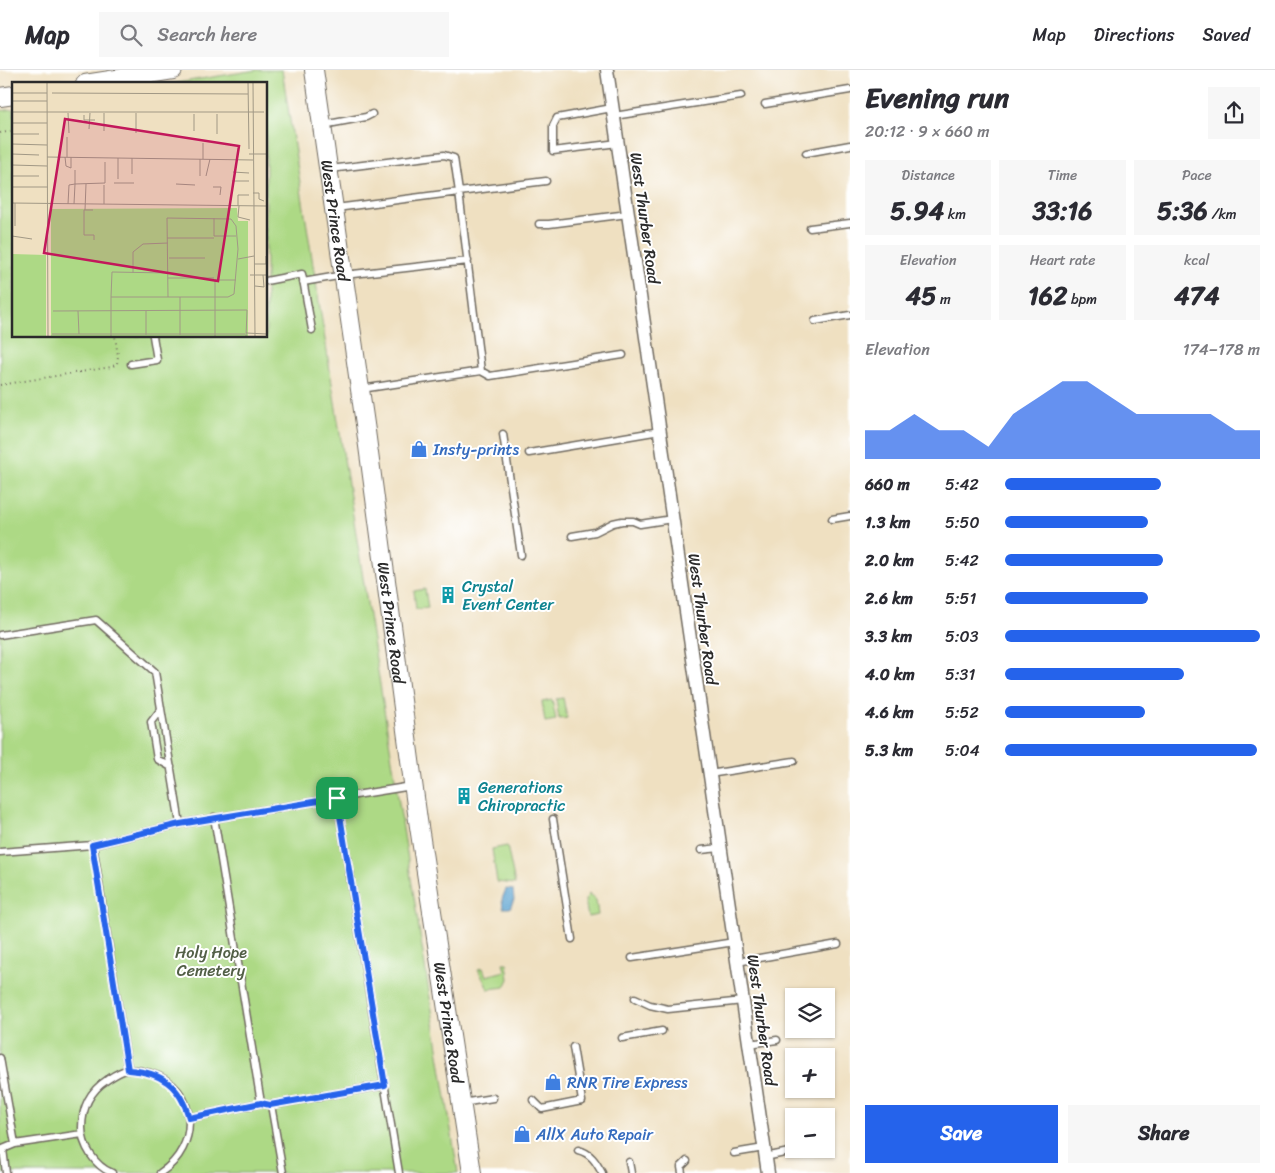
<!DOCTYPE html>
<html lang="en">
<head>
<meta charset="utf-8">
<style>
	:root { --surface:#fff; --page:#f7f7f7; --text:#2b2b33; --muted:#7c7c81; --line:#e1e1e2; --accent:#2563eb }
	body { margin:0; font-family:Sriracha,sans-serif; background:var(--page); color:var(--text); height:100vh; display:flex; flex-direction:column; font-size:19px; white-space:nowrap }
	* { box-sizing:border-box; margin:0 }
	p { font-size:16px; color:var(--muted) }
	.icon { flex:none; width:28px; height:28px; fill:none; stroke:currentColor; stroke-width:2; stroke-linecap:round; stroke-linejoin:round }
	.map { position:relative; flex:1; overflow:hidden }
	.side { display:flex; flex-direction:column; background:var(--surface); width:425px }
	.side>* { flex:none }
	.buttons { position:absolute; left:785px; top:918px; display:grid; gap:10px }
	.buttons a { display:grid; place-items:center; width:50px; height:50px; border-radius:0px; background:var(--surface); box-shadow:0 1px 4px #0004; font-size:25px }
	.pin { position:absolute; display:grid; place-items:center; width:42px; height:42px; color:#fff; margin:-21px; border-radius:10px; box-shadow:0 2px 8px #0006 }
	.round { display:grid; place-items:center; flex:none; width:52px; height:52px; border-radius:0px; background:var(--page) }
	.overview { display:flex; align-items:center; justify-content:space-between; height:85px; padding:0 15px }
	h1 { font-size:28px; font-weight:700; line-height:38px }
	.figures { display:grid; grid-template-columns:repeat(3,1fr); gap:8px; height:85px; padding:5px 15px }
	.figures div { display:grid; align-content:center; border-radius:0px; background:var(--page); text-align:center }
	.figures b { font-size:25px; font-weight:700 }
	.figures small { font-size:14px; font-weight:400 }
	.figures p { font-size:14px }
	.chart { height:140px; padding:10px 15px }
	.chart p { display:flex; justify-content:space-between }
	.chart svg { width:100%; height:90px; margin-top:5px; fill:var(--accent); opacity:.7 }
	.primary-button { display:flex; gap:10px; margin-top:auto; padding:10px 15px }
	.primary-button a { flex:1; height:58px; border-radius:0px; background:var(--accent); color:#fff; font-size:20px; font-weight:700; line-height:58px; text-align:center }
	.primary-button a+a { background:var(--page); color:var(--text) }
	ul { padding:0 15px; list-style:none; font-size:16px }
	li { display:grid; grid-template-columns:80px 60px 1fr; align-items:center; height:38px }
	li i { height:12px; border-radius:6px; background:var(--accent) }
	header { display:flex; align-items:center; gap:30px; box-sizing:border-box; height:70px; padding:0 25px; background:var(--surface); border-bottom:1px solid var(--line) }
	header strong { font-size:24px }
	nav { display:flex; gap:28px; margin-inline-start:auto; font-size:18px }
	.search { width:350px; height:45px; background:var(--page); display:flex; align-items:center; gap:12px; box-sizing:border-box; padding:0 18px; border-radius:0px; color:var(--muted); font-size:19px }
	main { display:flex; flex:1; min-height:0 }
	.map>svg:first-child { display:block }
</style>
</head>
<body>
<header>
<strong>Map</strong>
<div class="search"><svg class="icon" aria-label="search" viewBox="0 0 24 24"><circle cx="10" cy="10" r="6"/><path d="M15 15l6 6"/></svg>Search here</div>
<nav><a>Map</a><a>Directions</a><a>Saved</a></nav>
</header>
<main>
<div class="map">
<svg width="850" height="1103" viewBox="0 0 850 1103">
	<rect width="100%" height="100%" fill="#fff"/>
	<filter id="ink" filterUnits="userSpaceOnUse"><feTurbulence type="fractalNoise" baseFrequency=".02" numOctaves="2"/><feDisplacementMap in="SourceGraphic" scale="10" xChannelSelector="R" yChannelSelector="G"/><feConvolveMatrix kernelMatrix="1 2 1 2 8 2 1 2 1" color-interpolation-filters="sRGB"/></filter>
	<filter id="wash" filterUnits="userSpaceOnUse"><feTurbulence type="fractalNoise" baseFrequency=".0096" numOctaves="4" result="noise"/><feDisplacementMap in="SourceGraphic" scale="20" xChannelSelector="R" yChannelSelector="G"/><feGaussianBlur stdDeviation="1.12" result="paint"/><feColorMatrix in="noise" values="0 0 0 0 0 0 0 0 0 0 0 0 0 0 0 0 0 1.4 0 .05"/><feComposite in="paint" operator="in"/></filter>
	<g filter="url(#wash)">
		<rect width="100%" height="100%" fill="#efe0c1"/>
		<path fill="#add985" stroke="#6c8258" d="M256,0H282L458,1103H0V41L14,39V266H266V14H170Z
			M425,519L428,538L416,539L414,521Z
			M563,628L567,648L559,649L556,629Z
			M552,630L556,650L545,652L542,632Z
			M507,776L515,814L497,812L492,779Z
			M589,824L596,830L598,845L588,847L585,830Z
			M503,893H507L509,909L505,917L488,919L478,899L483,898L486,906L505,901Z"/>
		<path fill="#59a1cf" stroke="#42667d" d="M506,819L513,820L514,830L510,838H503L502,829Z"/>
	</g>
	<g filter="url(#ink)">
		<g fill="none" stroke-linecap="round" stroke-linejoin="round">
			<g stroke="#706a60" stroke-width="9">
				<path id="lane" d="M765,34L850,20
					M612,38L557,48L553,56V81L618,73
					M614,46L741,26
					M323,55L366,47L372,44
					M806,83L850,75
					M330,99L444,85L454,88L459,122L546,111
					M336,138L459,122L481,301L490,306L623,285
					M539,154H549L628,144
					M810,158L850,153
					M266,211L302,204L312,260
					M303,212L344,205L468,191
					M815,251L850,245
					M131,294L157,290L153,266
					M361,319L481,301
					M503,364L521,485
					M529,383L660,361
					M832,449L850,446
					M572,466L595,462L613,453L622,451H633L640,454L672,449
					M0,565L96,550L155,602L180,754
					M161,639L151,652L157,689L171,697
					M709,704L794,691
					M337,728L412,716
					M214,747L261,1033
					M553,749L572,869
					M93,775L128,1000
					M701,780L720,778
					M0,782L93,775L180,754L337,728L399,1103
					M632,888L734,872
					M737,892L838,874
					M635,928L650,935L668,939L743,931
					M622,968L662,961
					M749,974L777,970
					M0,988L15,1074
					M533,1030L542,1039L582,1031L573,977
					M462,1033L493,1028
					M189,1048L261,1033L271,1035
					M3,1079L15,1074L82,1064
					M0,1080L3,1079L6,1103
					M578,1080C591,1083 596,1092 602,1103
					M734,1083L764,1078
					M765,1087L794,1081
					M629,1092L631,1103
					M112,1103C95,1096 82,1076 82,1058C82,1038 90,1021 107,1010C113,1006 120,1001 127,1000C135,999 143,1001 150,1003C199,1017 201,1077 160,1103
					M283,1103L271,1035L385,1015
					M682,1103L681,1097L687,1091"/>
			</g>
			<g stroke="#706a60" stroke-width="15">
				<path id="street" d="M607,0L768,1103"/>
			</g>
			<g stroke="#706a60" stroke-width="20">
				<g id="secondary">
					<path id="s1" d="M314,0L366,361L418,750L472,1103"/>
					<path d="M85,14L173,0"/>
					<path d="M0,27L14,25"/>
				</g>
			</g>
			<path stroke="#706a60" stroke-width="2" stroke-dasharray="1 4" stroke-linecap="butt" d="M0,63L14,61
				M0,315L111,297L117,294L118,286L115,266"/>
			<use href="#lane" stroke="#fff" stroke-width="6"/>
			<use href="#street" stroke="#fff" stroke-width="12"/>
			<use href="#secondary" stroke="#fff" stroke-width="18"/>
		</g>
	</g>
	<g fill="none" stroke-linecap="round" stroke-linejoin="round" filter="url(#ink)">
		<g stroke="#fff" stroke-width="10">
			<path id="route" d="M337,728L385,1015L270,1035L261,1033L189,1048C180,1015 161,1002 128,1000L92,775L180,754Z"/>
		</g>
		<use href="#route" stroke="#2563eb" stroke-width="6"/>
	</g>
	<defs>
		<g id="shop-bare" transform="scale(1.35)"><path d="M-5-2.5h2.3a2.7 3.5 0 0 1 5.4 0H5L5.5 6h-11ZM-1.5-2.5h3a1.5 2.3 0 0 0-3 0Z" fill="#3f7fe0" stroke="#fff" stroke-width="2.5" paint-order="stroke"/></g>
		<g id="building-bare" transform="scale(1.35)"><path d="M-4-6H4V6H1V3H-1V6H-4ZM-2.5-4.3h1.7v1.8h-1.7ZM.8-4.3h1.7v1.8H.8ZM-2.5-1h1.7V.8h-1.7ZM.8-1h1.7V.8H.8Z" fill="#0f9aa8" stroke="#fff" stroke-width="2.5" paint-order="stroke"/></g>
	</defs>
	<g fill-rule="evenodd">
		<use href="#shop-bare" x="419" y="379"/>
		<use href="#building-bare" x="448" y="525"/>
		<use href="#building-bare" x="464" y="726"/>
		<use href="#shop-bare" x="553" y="1012"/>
		<use href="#shop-bare" x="522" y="1064"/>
	</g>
	<g text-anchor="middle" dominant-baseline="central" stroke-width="4" stroke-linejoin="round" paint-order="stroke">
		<g font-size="16" fill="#2b2b2b" stroke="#fff">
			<text transform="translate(645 148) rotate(82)">West Thurber Road</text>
			<text stroke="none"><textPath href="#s1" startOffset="152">West Prince Road</textPath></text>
			<text transform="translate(703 549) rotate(82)">West Thurber Road</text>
			<text stroke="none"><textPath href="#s1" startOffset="558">West Prince Road</textPath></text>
			<text transform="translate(762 950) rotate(82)">West Thurber Road</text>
			<text stroke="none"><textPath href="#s1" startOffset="962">West Prince Road</textPath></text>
		</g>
		<g font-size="16" fill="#366cbe" stroke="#fff" text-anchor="start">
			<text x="433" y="379">Insty-prints</text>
			<text x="567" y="1012">RNR Tire Express</text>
			<text x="536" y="1064">AllX Auto Repair</text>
		</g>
		<g font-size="16" fill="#0d838f" stroke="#fff" text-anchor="start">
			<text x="462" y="516">Crystal<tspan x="462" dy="18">Event Center</tspan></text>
			<text x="478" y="717">Generations<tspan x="478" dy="18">Chiropractic</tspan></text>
		</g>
		<g font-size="16" fill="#525f46" stroke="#fff">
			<text x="211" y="882">Holy Hope<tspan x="211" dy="18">Cemetery</tspan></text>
		</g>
	</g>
	<g transform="translate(12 12)">
		<rect width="255" height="255" fill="#efe0c1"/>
		<path d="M225,126L226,139H236V255H39V127ZM0,172L34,173V255H0Z" fill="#add985"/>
		<path fill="none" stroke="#a19885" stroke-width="1" d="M35,0L36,255M236,0L237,67M241,0L243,255M0,11H35M40,11L236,12M0,19H35M0,30H252M56,31L57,51M92,31V49M124,31V51M182,32V49M72,33V38H83M0,41H35M77,47L78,31M0,52H27M205,52V32M55,55V75M191,61V77M0,62L35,63M0,72L27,73M237,72H255M35,75L241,78M53,75L54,84L59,86V75M106,76V97M120,76V92M0,83L35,84M221,90L237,91M0,94H27M188,94V77M194,94L198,77M220,99H237M102,101H122M164,102L183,103M0,105H36M201,105H209L208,113M241,111H247V117L252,119M0,121L255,124M56,122L57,103L63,102V88M62,122L63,102L93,101V80M92,122V103M226,124V113H237M227,124L226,135L238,138M73,128L74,102M81,128H72V153H82V158M202,136V154H224M3,144V121M0,154L20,157M155,156H202M157,176H193M226,177L242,174M242,182H254V174M121,191V170L131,162L156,161M238,193H255M156,196H202M243,204L252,205L251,193M99,215L100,190L156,191M168,215V253M41,229L235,228L234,255M66,229L67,252M234,251L255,252M40,252H233M134,253V228M99,255V215H216L222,212L226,167L224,144L219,137L155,136L156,215M203,255V198H224"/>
		<path fill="#c2185b" fill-opacity="0.15" stroke="#c2185b" stroke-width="2.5" d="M53,37L227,64L206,199L32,171Z"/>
		<rect width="255" height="255" fill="none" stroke="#2b2b2b" stroke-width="2.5"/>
	</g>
</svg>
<div class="buttons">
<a><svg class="icon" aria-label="layers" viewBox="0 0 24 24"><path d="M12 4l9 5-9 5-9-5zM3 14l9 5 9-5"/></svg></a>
<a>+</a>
<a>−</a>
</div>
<div class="pin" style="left:337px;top:728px;background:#1e9e55"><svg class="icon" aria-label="arrive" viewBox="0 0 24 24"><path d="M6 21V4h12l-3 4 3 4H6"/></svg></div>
</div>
<section class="side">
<div class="overview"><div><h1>Evening run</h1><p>20:12 · 9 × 660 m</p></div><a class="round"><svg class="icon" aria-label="share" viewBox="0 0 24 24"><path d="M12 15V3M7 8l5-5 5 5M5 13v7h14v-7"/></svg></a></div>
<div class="figures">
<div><p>Distance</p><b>5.94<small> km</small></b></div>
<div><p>Time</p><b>33:16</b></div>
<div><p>Pace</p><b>5:36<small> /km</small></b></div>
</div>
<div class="figures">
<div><p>Elevation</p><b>45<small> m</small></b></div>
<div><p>Heart rate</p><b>162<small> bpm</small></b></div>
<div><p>kcal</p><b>474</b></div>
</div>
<div class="chart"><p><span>Elevation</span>174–178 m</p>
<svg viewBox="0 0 160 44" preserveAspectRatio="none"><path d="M0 44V30L10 30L20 22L30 30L40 30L50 38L60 22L70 14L80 6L90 6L100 14L110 22L120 22L130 22L140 22L150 30L160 30V44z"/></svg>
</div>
<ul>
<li><b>660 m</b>5:42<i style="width:61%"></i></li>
<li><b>1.3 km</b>5:50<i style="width:56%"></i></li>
<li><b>2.0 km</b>5:42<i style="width:62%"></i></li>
<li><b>2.6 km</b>5:51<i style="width:56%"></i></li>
<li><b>3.3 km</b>5:03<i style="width:100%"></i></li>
<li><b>4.0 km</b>5:31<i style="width:70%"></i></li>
<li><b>4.6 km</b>5:52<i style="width:55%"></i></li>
<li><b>5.3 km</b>5:04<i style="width:99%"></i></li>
</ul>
<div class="primary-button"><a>Save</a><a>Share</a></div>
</section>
</main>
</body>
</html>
